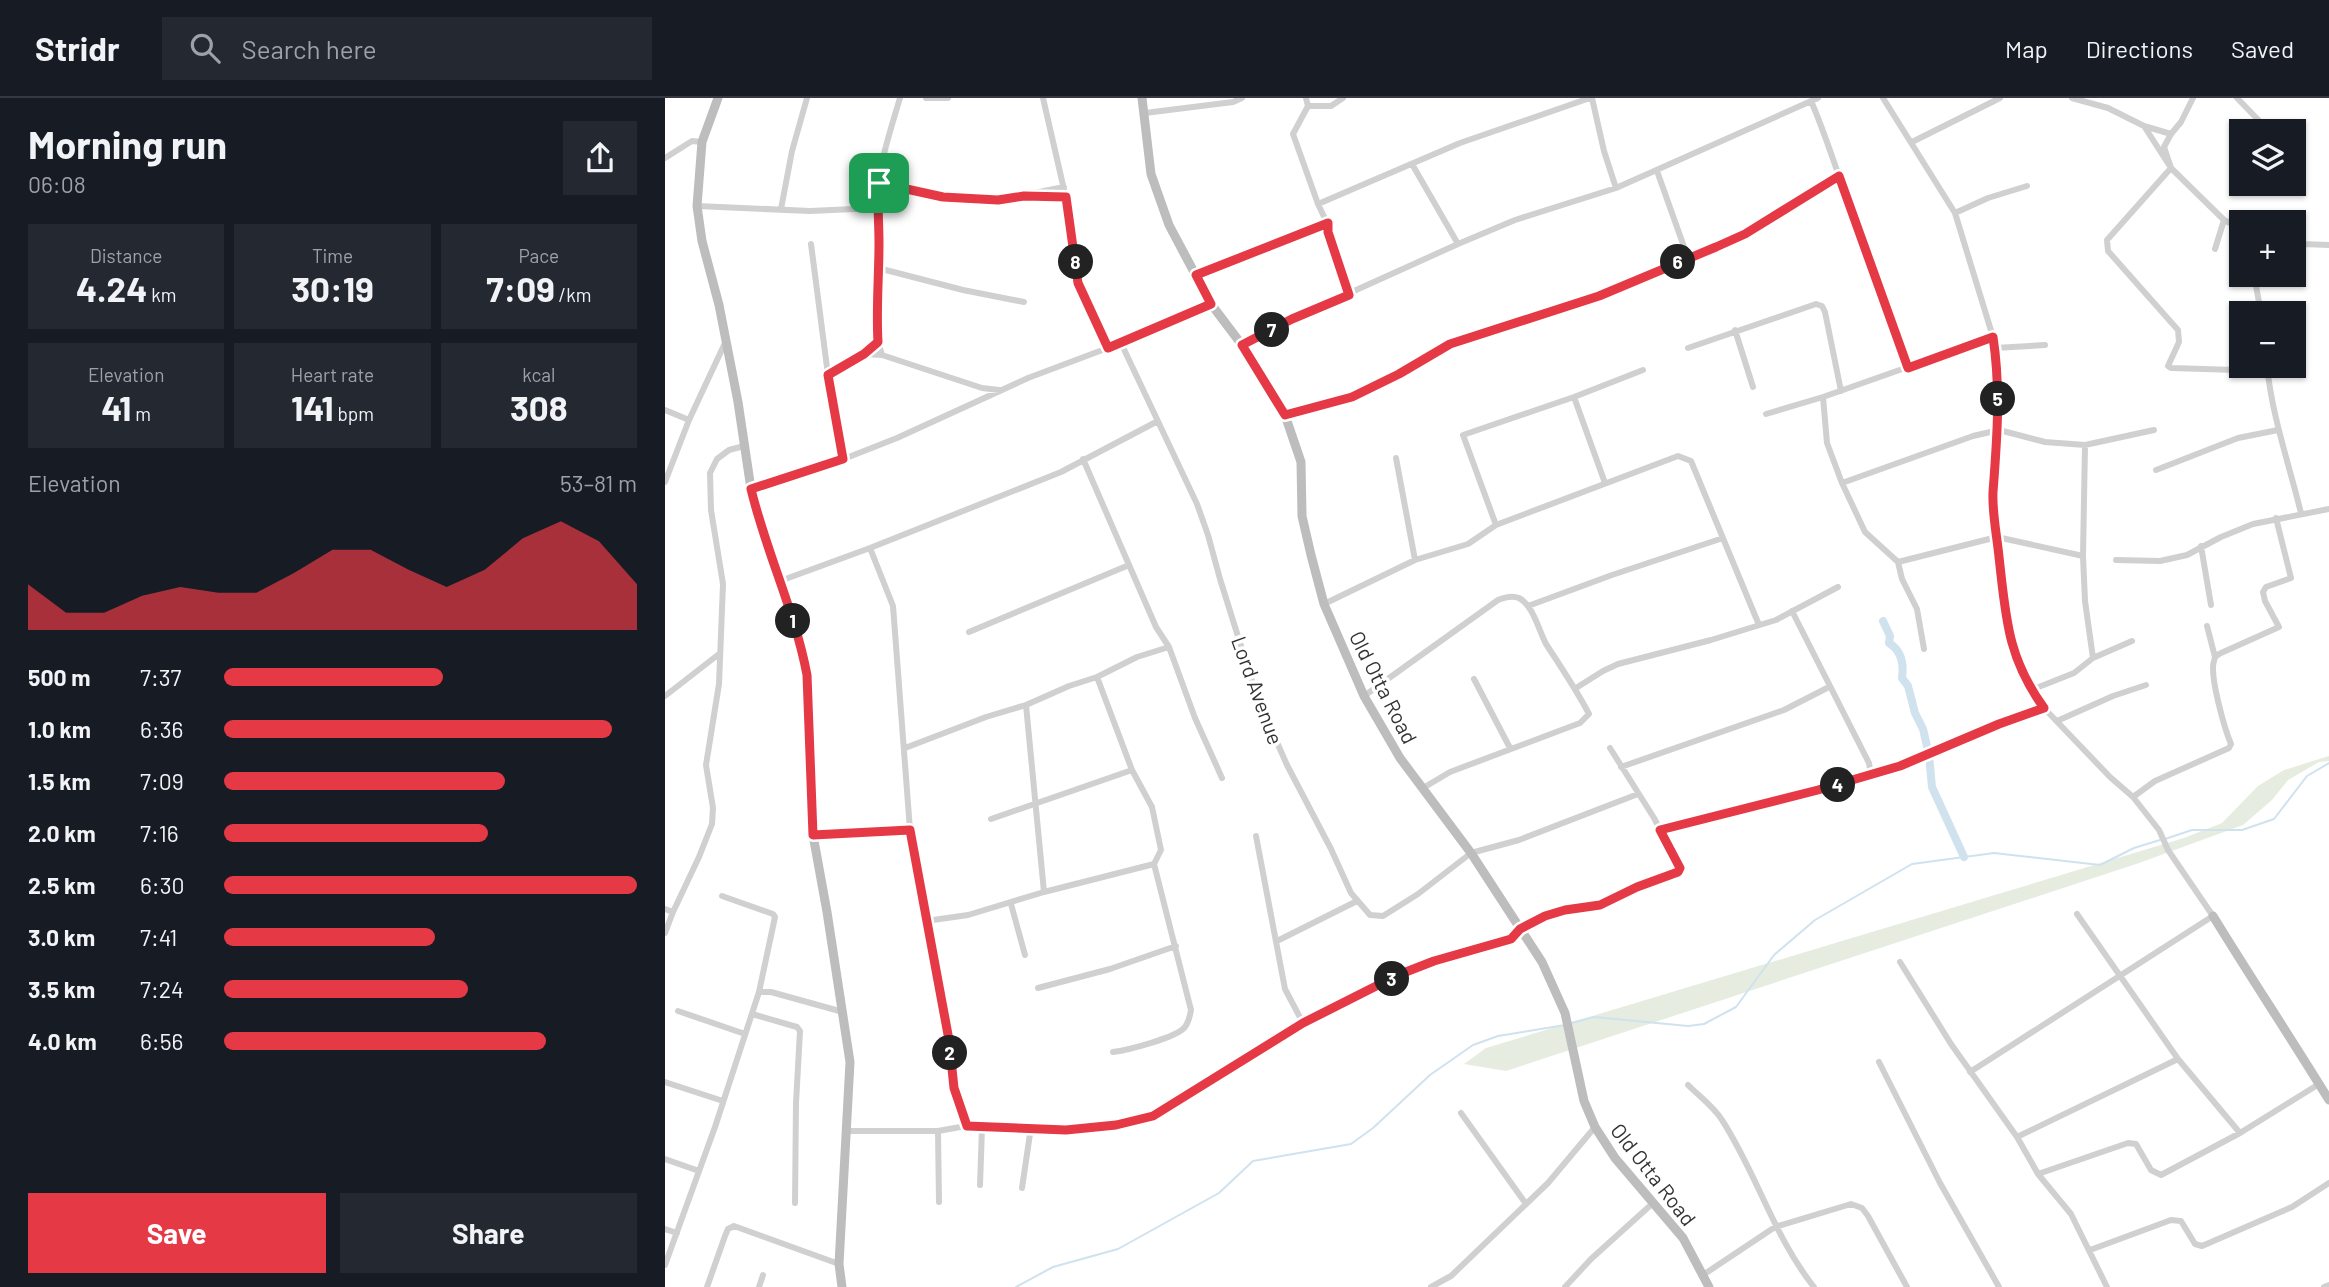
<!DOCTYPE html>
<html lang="en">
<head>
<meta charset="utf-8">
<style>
	:root { --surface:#171b24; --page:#242831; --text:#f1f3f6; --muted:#9ea1a6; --line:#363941; --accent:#e63946 }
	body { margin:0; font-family:Barlow,sans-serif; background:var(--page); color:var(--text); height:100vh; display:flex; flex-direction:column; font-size:26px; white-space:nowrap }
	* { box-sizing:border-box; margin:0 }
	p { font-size:23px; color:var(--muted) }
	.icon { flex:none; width:38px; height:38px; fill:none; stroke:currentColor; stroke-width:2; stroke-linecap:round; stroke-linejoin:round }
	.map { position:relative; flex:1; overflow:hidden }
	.panel { display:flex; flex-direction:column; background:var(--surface); width:665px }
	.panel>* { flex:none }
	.buttons { position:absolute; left:1564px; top:21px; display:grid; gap:14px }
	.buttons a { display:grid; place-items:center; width:77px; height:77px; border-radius:0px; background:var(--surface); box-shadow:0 2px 5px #0004; font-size:35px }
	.pin { position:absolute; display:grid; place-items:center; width:60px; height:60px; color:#fff; margin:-30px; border-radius:14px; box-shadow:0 4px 10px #0006 }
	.km { position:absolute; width:35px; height:35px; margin:-18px; border-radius:50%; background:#222; color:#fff; font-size:19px; line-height:35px; text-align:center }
	.round { display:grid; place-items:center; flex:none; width:74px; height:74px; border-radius:0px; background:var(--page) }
	.overview { display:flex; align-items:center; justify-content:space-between; height:119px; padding:0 28px }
	h1 { font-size:38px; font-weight:700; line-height:52px }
	.figures { display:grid; grid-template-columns:repeat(3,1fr); gap:10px; height:119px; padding:7px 28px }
	.figures div { display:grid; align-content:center; border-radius:0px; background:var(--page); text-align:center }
	.figures b { font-size:35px; font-weight:700 }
	.figures small { font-size:19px; font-weight:400 }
	.figures p { font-size:19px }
	.chart { height:196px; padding:14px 28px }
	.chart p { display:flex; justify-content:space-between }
	.chart svg { width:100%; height:126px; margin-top:7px; fill:var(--accent); opacity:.7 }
	.primary-button { display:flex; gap:14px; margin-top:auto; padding:14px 28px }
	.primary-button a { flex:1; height:80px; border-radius:0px; background:var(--accent); color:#fff; font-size:28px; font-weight:700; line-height:80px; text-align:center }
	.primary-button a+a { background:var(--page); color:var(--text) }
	ul { padding:0 28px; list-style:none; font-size:23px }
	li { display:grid; grid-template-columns:112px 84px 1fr; align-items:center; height:52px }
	li i { height:18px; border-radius:9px; background:var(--accent) }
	header { display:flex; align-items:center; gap:42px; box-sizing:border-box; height:98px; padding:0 35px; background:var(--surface); border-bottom:2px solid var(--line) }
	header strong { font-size:33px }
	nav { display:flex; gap:38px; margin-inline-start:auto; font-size:24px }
	.search { width:490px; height:63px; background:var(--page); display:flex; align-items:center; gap:18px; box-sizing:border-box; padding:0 24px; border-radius:0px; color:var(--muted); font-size:26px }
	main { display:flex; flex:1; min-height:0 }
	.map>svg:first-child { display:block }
</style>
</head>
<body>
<header>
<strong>Stridr</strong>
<div class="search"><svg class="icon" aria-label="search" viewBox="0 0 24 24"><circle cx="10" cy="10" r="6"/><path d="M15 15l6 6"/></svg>Search here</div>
<nav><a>Map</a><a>Directions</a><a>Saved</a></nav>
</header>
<main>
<section class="panel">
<div class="overview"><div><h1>Morning run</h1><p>06:08</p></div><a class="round"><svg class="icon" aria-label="share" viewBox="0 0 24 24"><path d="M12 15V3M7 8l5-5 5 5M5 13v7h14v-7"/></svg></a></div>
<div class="figures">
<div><p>Distance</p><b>4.24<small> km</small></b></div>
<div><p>Time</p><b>30:19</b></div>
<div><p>Pace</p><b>7:09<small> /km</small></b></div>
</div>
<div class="figures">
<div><p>Elevation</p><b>41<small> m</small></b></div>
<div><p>Heart rate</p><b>141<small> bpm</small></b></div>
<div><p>kcal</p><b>308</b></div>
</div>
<div class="chart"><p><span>Elevation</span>53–81 m</p>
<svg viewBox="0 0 160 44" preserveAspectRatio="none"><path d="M0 44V28L10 38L20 38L30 32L40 29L50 31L60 31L70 24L80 16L90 16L100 23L110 29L120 23L130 12L140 6L150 13L160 28V44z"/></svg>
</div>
<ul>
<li><b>500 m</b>7:37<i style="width:53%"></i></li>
<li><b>1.0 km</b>6:36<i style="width:94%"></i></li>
<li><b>1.5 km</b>7:09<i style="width:68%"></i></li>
<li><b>2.0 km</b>7:16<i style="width:64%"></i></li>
<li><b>2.5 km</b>6:30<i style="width:100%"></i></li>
<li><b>3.0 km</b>7:41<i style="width:51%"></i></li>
<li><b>3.5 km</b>7:24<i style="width:59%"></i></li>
<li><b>4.0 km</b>6:56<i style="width:78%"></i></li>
</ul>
<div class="primary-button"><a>Save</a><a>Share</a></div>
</section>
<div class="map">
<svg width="1664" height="1189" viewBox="0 0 1664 1189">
	<rect width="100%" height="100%" fill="#fff"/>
	<path fill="#e6ecdf" d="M1664,658V663L1654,664L1623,682L1607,702L1578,727L1474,765L841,973L799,966L821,950L1519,740L1557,725L1593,688L1619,672Z"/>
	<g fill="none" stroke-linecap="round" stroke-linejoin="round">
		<path stroke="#cfe2ee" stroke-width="2" d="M1500,741L1527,732H1577L1609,721L1642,678L1664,665
			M906,925L929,919L1023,928L1039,926L1071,909L1109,857L1150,822L1247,766L1329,755L1435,767L1469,750L1495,742
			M351,1189L388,1169L453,1151L554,1095L588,1063L686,1046L708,1030L765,977L808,947L833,938L900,927"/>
		<path stroke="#cfe2ee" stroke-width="8" d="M1218,523L1225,538L1224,545C1237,553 1239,566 1237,580L1243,588L1250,615L1258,631L1264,657L1267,689L1299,759"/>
		<path stroke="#d0d0d0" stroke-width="6" d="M235,0C225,34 211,75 211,111C212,126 215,140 214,155C212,187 206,226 217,257L317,290L334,292
			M261,0H283
			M378,0L406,122L413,185L443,250
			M641,0L643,8L628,36L653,106L662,125L663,133L684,197
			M927,0L939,53L951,90
			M1218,0L1290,115L1328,239L1332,265L1334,332L1328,397L1342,532L1352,563L1363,588L1379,610L1445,679L1468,699L1494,732L1503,752L1548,818L1305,974
			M1407,0L1443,10L1479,28L1506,70L1442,142L1443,153L1513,232L1514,244L1503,268L1506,270L1603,273
			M1528,0L1516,24L1506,36L1499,49L1506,70L1559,122L1577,131
			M1572,0L1604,33
			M1146,3C1157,28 1165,53 1174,78C1198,142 1221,205 1243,269
			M643,8H666L678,0
			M480,15L568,4L577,0
			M1479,28L1506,36
			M1247,44L1335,0
			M0,60L27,43L37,44
			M747,66L793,146
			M992,73L1023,160
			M214,85L278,99L333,102L399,89
			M368,98L400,99
			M653,106L795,45L925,0
			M32,108L145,113L211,110
			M116,111L127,53L142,0
			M1290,115L1323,100L1362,88
			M1586,124L1595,120L1606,124
			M1629,143L1637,146L1664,147
			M146,146L163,277L178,361
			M1550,151L1559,122
			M213,170L298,192L359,204
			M531,177L662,125
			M1589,177L1596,215
			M1070,232L1088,289
			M456,245L532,406L543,437L555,481L592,599L622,667L666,751L686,795L705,817L718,818L753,796L806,755L854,742L973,696
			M577,247L627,221L793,146L850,122L951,90L1153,0
			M1023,250L1151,206L1157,208L1160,214L1176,293
			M1330,250L1380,247
			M1602,268C1607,318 1624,366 1636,415
			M163,277L199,256L217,257
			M909,299L940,385
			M1158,299L1162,345L1177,385L1308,338L1334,332L1380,344L1420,347L1489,332
			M0,312L24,322
			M1101,316L1158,299L1328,239
			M620,317L687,299L734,276L785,246L934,198L1051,149L1081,136L1174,78
			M1420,347L1418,458L1420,503L1428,560
			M731,360L750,462
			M418,361L491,529L504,549L530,620L557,680
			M1491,372L1573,340L1613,332
			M0,384L24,322L60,245
			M1177,385L1200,434L1233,464L1237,481L1252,511L1259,551
			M86,391L166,366L232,340L363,280L456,245L546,206
			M831,427L798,337L909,299L978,272
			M1536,448L1546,507
			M205,450L228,508L245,732L271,869L289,990L301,1028
			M1451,462L1495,463L1522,457L1556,439L1588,426L1664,411
			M1233,464L1332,439L1418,458
			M115,483L205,450L396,374L491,324
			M659,506L750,462L803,446L831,427L1013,358L1026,363L1094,527
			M863,508L947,477L1058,440
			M1127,513L1204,665L1206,677
			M1542,528L1550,559
			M304,534L464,467
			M432,579L467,672L487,709L496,752L489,766L526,912C525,918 523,925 520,929C511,940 463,952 448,954
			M809,581L845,650
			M911,590L938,573L953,566L1046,542L1111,522L1173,489
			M1366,592L1409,575L1428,560L1467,543
			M0,598L54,556
			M699,598L833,502C840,499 847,497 854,500C868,507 874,533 881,546C896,569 911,591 924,616L915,625L785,674L758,690
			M361,607L379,794
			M1392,623L1448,598L1481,587
			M240,650L321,619L361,607L404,588L432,579L472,559L504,549
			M956,669L1119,612L1164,589
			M1468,699L1490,683L1564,650L1566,646C1560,632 1544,577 1549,563C1550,558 1551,558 1556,555L1614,529L1600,503L1598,494L1601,489L1626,480L1611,420
			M326,721L467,672
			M995,732L1153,693L1235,669L1334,626L1379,610
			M148,737L245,732
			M591,738L620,891L638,925
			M57,798L108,816L110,819L94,894
			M346,806L360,857
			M0,811L8,814L34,759L47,726L48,710L41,667L54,586L58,486L46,412L45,375L52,361L64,352L79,348
			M1412,816L1513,961L1575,1035
			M261,823L303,817L379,794L489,766
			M0,835L8,814
			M612,843L692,803
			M1235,864L1286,946L1352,1039L1373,1076L1406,1116L1442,1189
			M373,890L445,871L511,848
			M13,913L80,936
			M87,916L132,929L135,933L131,1005L130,1105
			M1214,964L1275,1085L1334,1189
			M0,984L58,1003
			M1023,987C1034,998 1049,1009 1057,1022C1092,1076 1109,1139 1149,1189
			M796,1015L861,1106
			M182,1033H273L301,1028L401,1032L451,1027L488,1018L638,925L733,877L769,863L846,840L855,831L880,818L900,812L935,807L972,789L1013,774L1015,770L989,720L945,650
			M273,1033L274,1104
			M1352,1039L1513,961
			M0,1061L34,1073
			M1373,1076L1463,1045L1471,1046L1486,1072L1496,1077L1575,1035L1654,986
			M315,1087L317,1030
			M357,1090L366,1029
			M0,1131L12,1135
			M1425,1152L1506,1122L1516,1123L1530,1146L1537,1148L1627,1109L1664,1085
			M0,1167L50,1029L94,894H106L178,914
			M1038,1177L1110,1129L1186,1106L1197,1110L1203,1118L1242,1189
			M42,1189L60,1138L63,1131L69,1128L174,1166
			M94,1189L98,1177
			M766,1189L786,1178L883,1085L930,1029
			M900,1189L926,1161L988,1105
			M1659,1189L1664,1187"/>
		<path stroke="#bdbdbd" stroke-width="9" d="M53,0L37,44L32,108L37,143L54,207L73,304L86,391L96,434L138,553L142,577L148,737L162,814L185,964L174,1166L177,1189
			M477,0L486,76L504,127L546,206L577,247L620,317L636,364L637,418L646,457L659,506L699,598L735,660L806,755L877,864L900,915L919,1003L930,1029L950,1060L1018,1140L1044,1189
			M1548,818C1586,880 1626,940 1664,1002"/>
	</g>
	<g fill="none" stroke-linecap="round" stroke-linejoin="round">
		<g stroke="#fff" stroke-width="14">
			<path id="route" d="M1174,78L1243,270L1328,239C1336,291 1332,342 1328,394C1327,415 1332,438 1334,459C1341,519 1342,559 1379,610L1334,626L1235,668L1153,692L995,732L1015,770L1013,774L972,789L935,807L900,812L880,818L855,831L846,841L769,863L733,877L638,925L488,1018L451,1027L401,1032L302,1028L289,990L284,942L245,732L148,737L142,577C130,513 101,454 86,391L178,361L163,277L199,256L213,244C211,211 214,178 214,145C214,125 212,106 214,85L278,99L333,102L359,98L401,99L413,185L443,250L546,206L531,177L663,125V134L684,197L627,221L577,247L620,317L687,299L734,276L785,246L934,198L1051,149L1080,136Z"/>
		</g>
		<use href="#route" stroke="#e63946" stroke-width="9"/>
	</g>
	<g text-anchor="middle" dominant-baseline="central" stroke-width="7" stroke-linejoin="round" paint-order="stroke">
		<g font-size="21" fill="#333" stroke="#fff">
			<text transform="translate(719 589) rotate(63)">Old Otta Road</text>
			<text transform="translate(593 592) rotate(70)">Lord Avenue</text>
			<text transform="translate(989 1076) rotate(52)">Old Otta Road</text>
		</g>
	</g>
</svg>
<div class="buttons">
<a><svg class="icon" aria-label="layers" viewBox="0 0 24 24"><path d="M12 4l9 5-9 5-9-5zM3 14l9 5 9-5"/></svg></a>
<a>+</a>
<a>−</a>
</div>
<div class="pin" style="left:214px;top:85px;background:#1e9e55"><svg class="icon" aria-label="arrive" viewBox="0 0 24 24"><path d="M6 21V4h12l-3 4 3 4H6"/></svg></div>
<b class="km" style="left:128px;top:523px">1</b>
<b class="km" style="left:285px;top:955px">2</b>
<b class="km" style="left:727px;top:881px">3</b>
<b class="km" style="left:1173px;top:687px">4</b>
<b class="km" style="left:1333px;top:301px">5</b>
<b class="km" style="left:1013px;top:164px">6</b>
<b class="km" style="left:607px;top:232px">7</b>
<b class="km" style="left:411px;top:164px">8</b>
</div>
</main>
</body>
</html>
